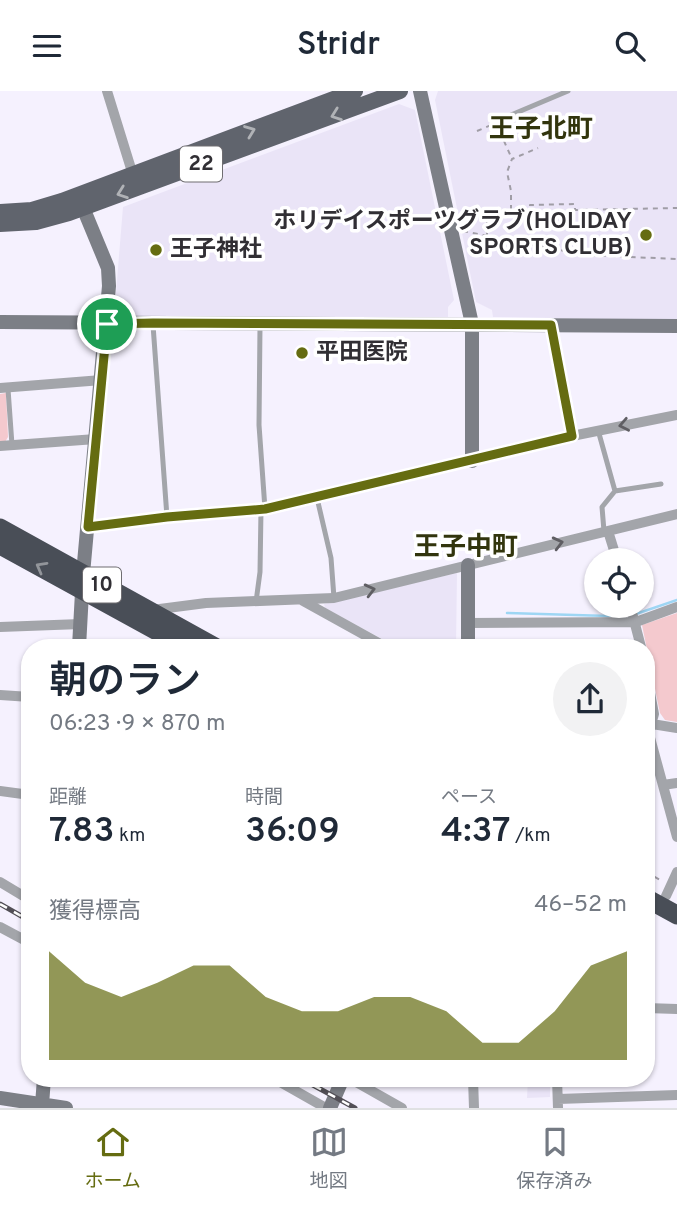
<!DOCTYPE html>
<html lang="ja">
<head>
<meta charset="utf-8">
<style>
	:root { --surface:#fff; --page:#f2f2f3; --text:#1f2937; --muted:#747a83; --line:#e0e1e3; --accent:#656c11 }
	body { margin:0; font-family:Overpass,"Noto Sans JP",sans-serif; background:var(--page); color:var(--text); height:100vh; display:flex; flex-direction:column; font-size:26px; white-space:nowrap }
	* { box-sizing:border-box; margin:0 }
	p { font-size:23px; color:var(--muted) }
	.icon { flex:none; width:38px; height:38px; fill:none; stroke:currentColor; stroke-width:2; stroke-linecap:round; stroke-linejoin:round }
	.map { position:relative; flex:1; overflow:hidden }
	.sheet { position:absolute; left:21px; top:548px; width:634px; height:448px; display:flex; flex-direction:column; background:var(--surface); border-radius:28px; box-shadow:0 2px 5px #0004 }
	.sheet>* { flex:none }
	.buttons { position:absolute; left:584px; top:457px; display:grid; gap:14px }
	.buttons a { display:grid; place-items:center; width:70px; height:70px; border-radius:50%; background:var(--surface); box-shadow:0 2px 5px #0004; font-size:35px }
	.pin { position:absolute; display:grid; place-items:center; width:60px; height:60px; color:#fff; margin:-30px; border:4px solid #fff; border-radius:50%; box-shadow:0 2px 7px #0007 }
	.round { display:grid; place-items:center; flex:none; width:74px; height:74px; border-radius:37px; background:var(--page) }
	.overview { display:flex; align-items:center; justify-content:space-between; height:119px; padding:0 28px }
	h1 { font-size:38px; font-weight:600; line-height:52px }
	.metrics { display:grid; grid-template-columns:repeat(3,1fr); gap:10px; height:119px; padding:7px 28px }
	.metrics div { display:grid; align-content:center }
	.metrics b { font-size:35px; font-weight:600 }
	.metrics small { font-size:19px; font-weight:400 }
	.metrics p { font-size:19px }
	.chart { height:196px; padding:14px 28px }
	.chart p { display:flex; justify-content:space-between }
	.chart svg { width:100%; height:126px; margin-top:7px; fill:var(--accent); opacity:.7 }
	header { display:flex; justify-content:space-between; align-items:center; height:91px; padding:0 28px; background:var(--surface); font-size:32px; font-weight:600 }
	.dock { display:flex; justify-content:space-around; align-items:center; height:98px; border-top:2px solid var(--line); background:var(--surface); font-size:19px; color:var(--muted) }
	.dock a { display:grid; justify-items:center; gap:4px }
	.dock .on { color:var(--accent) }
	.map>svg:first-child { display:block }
</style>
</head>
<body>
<header><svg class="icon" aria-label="menu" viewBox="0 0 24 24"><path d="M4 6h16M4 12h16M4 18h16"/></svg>Stridr<svg class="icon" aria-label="search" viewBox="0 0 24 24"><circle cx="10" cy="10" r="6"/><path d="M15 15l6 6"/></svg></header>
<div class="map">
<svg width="677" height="1017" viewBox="0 0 677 1017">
	<rect width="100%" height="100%" fill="#f5f1fe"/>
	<path fill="#eae4f7" d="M438,0H677V229L493,226L492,219L476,211L435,9Z
		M399,13L415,19L454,209L448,216V226H114L123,116Z
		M457,482L456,556H397L325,517L324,513Z
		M528,987H550V1006L527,1007Z"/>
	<path fill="#f4c9ce" d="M6,302L8,346L5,351H0V303Z
		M677,522V631L665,629L660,622L642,534Z"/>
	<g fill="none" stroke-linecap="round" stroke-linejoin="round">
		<path stroke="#9ed6f4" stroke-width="2.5" d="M507,522L608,525L629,523
			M636,523L677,509"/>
		<path stroke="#a09da6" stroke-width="2" stroke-dasharray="5 5" stroke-linecap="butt" d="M477,40L496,32L512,68
			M511,119V100L507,81L512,68L538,57
			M463,140L585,164L677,168
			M487,145V123L530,120V114L575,113V119L677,117
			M230,551L240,556
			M646,781L660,789"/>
		<path stroke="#a3a5aa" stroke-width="5" d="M511,24L568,0
			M153,234L167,426
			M260,235L259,334L265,418
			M552,237L572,344
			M8,298L12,354
			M598,339L615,400
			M317,407L331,467L334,507
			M604,440L602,416L615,400L661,393
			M256,511L260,481L261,419"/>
		<path stroke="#a3a5aa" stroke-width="10" d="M107,0L133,84
			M0,297L102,289
			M0,355L96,348
			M88,436L167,426L265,418L572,345L677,324
			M608,440L617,469
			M303,510L386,556
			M630,514L641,556
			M152,519L206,512L334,507L677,423
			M468,532L636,531L677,516
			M0,536L81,533
			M646,581L654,623L647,648
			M0,604L30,606
			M646,632L677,637
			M649,643L677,746
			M663,694L677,692
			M0,700L30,704
			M0,791L30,809
			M666,805L677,781
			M0,836L30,852
			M646,917L677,918
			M273,987L326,1017
			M349,987L402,1017
			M473,987L474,1017
			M557,987L558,1017
			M558,1008L677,1004"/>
		<path stroke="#7c7f86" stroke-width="14" d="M420,0L472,233V370
			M0,231L677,235
			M79,556L83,483L109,195L108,177L79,107
			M468,556V474
			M0,1007L66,1017
			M42,1014L44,987
			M330,1017L343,987"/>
		<path stroke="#60646d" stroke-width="16" d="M0,121L32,119L62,110L355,0
			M0,133L36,131L69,122L400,0"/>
		<path stroke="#494e57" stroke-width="19" d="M0,437L215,556
			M0,454L186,556
			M646,807L677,824"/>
		<g stroke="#524f56" stroke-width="5">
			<path id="rail" d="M0,813L30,830
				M300,987L355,1017"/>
		</g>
		<use href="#rail" stroke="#fff" stroke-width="2.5" stroke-dasharray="8" stroke-linecap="butt"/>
	</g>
	<defs><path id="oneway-chevron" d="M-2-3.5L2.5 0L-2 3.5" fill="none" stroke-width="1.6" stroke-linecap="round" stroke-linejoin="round" transform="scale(1.75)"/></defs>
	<g stroke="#b0b2b6">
		<use href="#oneway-chevron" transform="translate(336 24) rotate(160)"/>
		<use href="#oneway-chevron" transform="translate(250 40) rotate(-21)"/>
		<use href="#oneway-chevron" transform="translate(122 102) rotate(160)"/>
	</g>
	<g stroke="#5f5e63">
		<use href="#oneway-chevron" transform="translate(624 334) rotate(169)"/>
		<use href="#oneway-chevron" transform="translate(558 452) rotate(-14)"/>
		<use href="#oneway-chevron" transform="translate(370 499) rotate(-14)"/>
	</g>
	<use stroke="#92959a" href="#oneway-chevron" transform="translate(41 476) rotate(-151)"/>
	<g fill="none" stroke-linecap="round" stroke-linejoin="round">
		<g stroke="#fff" stroke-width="14">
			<path id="route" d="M153,232L551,234L572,345L265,418L167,426L88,436L107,233Z"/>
		</g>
		<use href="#route" stroke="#656c11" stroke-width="9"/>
	</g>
	<g fill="#656c11" stroke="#fff" stroke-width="2.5">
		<circle cx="646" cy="144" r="7"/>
		<circle cx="156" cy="159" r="7"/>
		<circle cx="302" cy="262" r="7"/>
	</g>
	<g text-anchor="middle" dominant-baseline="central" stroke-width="7" stroke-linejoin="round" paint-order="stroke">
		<g fill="#fff" stroke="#6f6d71" stroke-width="2">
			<rect x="180" y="55.5" width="42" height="35" rx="5"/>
			<rect x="83" y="476.5" width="38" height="35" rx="5"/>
		</g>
		<g font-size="21" font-weight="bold" fill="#312f34">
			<text x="201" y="73">22</text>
			<text x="102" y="494">10</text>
		</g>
		<g font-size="23" font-weight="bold" fill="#312f34" stroke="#fff" text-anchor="start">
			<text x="632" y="131" text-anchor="end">ホリデイスポーツグラブ(HOLIDAY<tspan x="632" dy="26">SPORTS CLUB)</tspan></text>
			<text x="170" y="159">王子神社</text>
			<text x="316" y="262">平田医院</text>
		</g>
		<g font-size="26" font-weight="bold" fill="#32350d" stroke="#fff">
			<text x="541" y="39">王子北町</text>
			<text x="466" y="457">王子中町</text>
		</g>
	</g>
</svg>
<div class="buttons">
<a><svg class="icon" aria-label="locate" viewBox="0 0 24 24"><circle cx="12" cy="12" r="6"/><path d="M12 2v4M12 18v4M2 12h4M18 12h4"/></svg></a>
</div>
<div class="pin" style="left:107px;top:233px;background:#1e9e55"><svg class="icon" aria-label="arrive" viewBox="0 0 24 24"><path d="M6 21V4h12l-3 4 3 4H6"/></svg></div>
<section class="sheet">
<div class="overview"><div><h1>朝のラン</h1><p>06:23 · 9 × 870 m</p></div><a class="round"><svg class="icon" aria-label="share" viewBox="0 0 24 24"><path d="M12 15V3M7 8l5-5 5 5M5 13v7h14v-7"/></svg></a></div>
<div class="metrics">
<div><p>距離</p><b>7.83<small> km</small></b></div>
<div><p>時間</p><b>36:09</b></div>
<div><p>ペース</p><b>4:37<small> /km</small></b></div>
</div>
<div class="chart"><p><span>獲得標高</span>46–52 m</p>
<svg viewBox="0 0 160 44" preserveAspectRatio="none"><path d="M0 44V6L10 17L20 22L30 17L40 11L50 11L60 22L70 27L80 27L90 22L100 22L110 27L120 38L130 38L140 27L150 11L160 6V44z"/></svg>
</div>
</section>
</div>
<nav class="dock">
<a class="on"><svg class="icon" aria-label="home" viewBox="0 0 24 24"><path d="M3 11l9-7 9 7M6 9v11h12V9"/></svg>ホーム</a>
<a><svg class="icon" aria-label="map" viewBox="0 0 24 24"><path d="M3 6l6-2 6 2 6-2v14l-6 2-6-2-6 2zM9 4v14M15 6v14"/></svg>地図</a>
<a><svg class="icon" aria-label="saved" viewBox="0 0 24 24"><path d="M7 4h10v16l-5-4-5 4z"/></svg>保存済み</a>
</nav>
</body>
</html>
